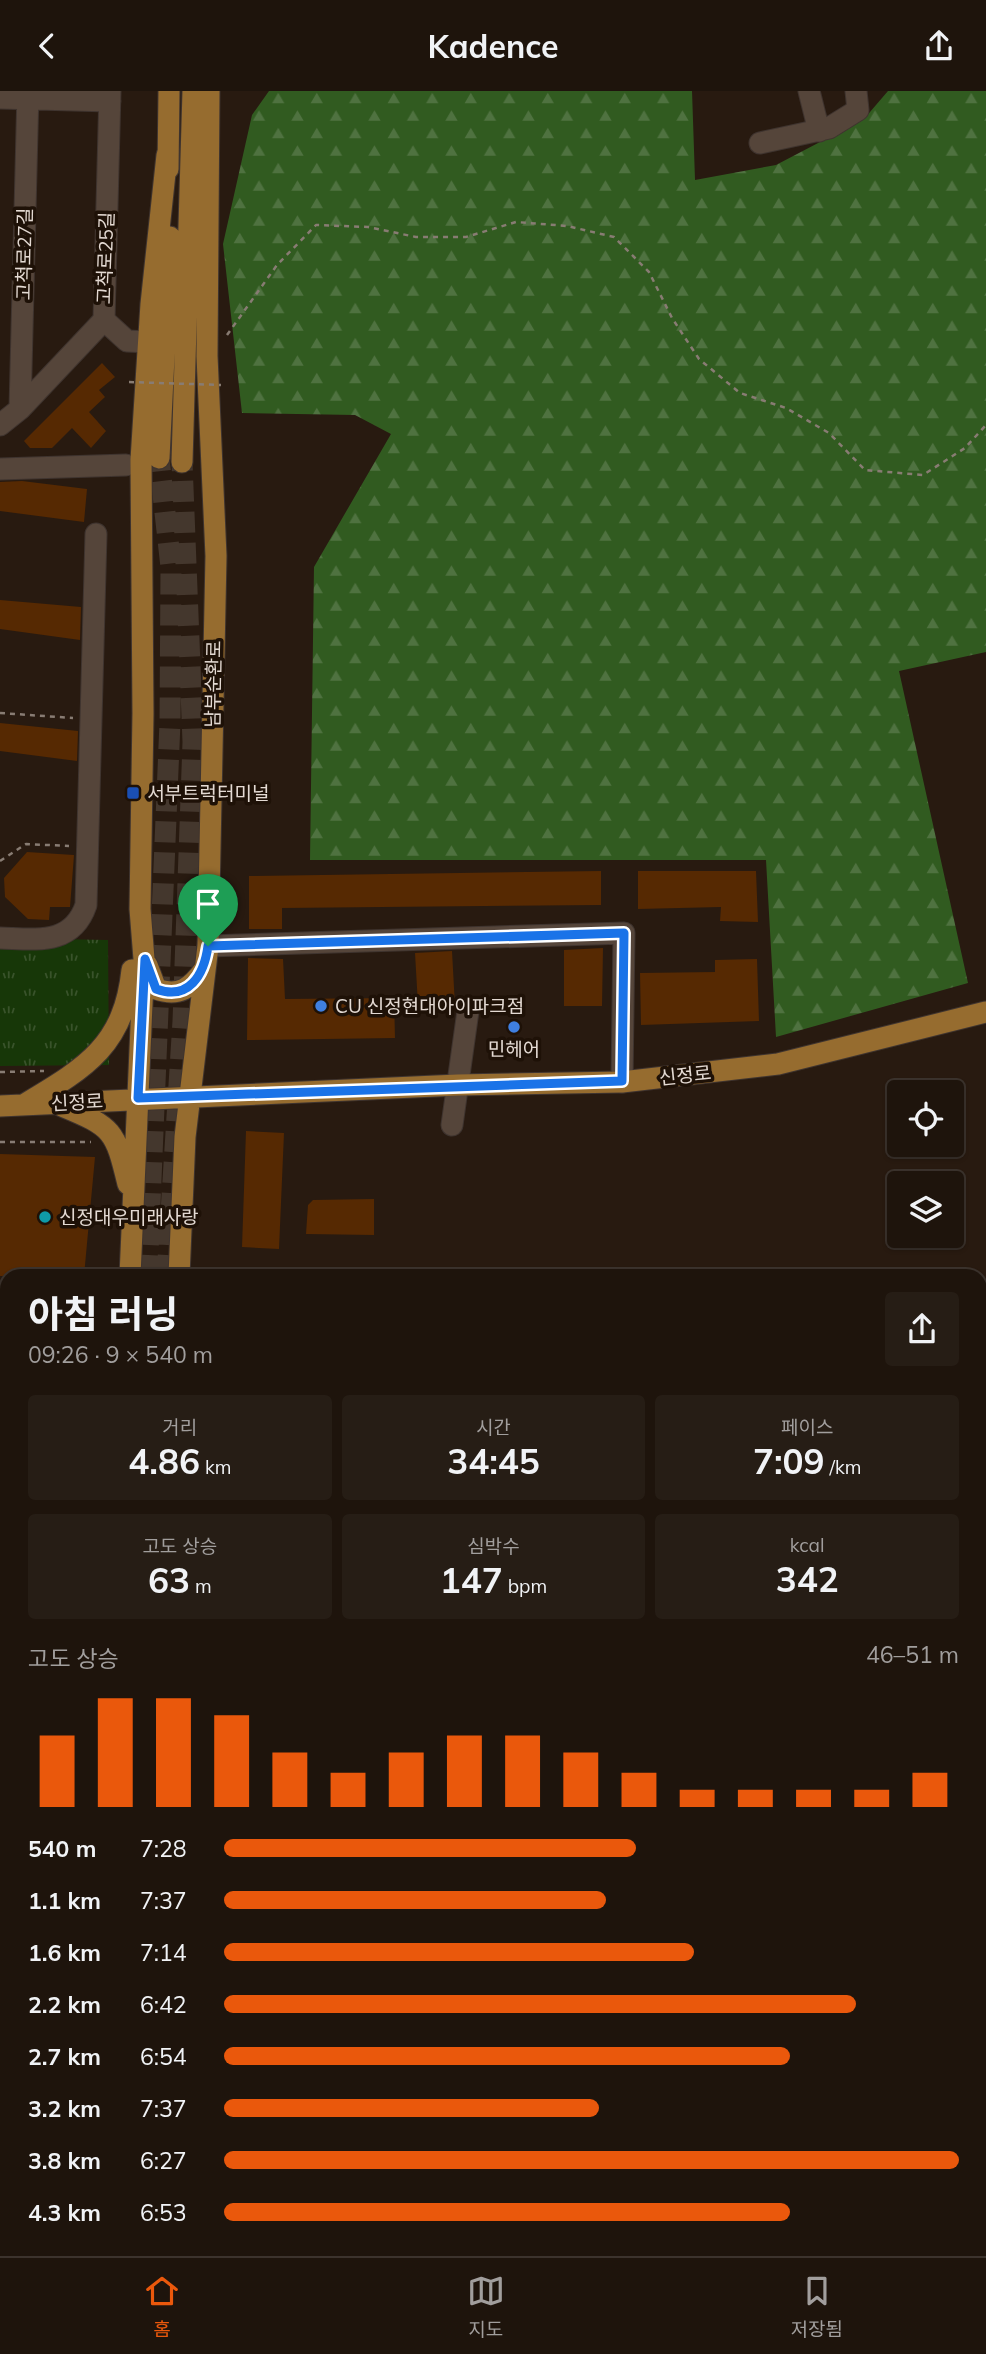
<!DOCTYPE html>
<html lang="ko">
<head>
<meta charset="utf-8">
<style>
	:root { --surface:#1e140c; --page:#261d15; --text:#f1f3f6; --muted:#a19e9d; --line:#3c332d; --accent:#ea580c }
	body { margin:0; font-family:Mulish,"Noto Sans KR",sans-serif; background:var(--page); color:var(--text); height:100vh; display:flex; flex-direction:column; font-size:26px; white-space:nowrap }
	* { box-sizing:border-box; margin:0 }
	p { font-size:23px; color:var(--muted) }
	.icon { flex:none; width:38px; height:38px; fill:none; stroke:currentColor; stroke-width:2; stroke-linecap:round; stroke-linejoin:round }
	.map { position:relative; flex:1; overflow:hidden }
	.panel { position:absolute; left:0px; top:1178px; width:987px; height:989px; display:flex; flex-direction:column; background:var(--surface); border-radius:21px 21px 0 0; box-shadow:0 2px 5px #0004,0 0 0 2px var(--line) }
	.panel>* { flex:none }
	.buttons { position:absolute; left:887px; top:989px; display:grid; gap:14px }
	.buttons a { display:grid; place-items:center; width:77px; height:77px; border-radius:7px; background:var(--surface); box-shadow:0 2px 5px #0004,0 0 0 2px var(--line); font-size:35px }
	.pin { position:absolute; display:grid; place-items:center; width:60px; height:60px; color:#fff; margin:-72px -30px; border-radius:50% 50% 50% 0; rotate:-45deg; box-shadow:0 0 7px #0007 }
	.pin .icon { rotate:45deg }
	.round { display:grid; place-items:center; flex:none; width:74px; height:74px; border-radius:7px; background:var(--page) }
	.overview { display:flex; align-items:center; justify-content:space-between; height:119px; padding:0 28px }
	h1 { font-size:38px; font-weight:700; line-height:52px }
	.metrics { display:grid; grid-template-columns:repeat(3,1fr); gap:10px; height:119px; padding:7px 28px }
	.metrics div { display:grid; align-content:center; border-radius:7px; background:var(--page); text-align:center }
	.metrics b { font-size:35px; font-weight:700 }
	.metrics small { font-size:19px; font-weight:400 }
	.metrics p { font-size:19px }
	.chart { height:196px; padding:14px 28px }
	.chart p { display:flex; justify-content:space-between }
	.chart svg { width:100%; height:126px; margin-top:7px; stroke:var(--accent); stroke-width:6 }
	ul { padding:0 28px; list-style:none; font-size:23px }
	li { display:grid; grid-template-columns:112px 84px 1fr; align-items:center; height:52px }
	li i { height:18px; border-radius:9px; background:var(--accent) }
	header { display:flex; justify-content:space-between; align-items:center; height:91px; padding:0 28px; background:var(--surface); font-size:32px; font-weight:700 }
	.tab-bar { display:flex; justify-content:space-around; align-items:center; height:98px; border-top:2px solid var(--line); background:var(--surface); font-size:19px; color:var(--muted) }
	.tab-bar a { display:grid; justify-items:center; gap:4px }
	.tab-bar .active { color:var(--accent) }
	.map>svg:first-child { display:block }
</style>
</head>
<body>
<header><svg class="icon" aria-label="back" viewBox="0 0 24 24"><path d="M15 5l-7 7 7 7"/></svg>Kadence<svg class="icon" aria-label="share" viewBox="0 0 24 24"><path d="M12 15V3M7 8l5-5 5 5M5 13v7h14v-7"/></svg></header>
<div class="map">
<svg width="986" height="2165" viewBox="0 0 986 2165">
	<defs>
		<pattern id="forest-firs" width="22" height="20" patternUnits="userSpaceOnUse" patternTransform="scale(1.75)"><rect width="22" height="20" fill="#315b20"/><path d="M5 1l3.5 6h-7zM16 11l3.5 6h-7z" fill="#4f7240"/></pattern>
		<pattern id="park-tufts" width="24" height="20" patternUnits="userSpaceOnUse" patternTransform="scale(1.75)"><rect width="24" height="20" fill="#173708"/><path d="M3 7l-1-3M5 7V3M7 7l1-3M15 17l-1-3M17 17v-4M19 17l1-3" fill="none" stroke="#39532b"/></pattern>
	</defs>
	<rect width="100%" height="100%" fill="#281a10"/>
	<path fill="url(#forest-firs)" d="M269,0H692L695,89L776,74L864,28L888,0H986V561L899,580L968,892L776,946L766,769H310L314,476L391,343L355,324L242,322L223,153L252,24Z"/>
	<path fill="url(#park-tufts)" d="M0,847L108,849L109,974L0,975Z
		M980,1881H984L983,1992H980Z
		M126,2160H372V2165H126Z"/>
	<path fill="#562902" d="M102,272L115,286L99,299L105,306L89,321L106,340L91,357L72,337L52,357H30L24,350Z
		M22,390L87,398L84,431L0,420V391Z
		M0,509L81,516L80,549L0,538Z
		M0,632L78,640L77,670L0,660Z
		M27,761L74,764L70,816H50L49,829L28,828L5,806L4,787Z
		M601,780V814L282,817V838H249V785Z
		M638,780H756L758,831L720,830L721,816L638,818Z
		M603,857L602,915H564V859Z
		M452,860L455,915L418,914L415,862Z
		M248,867L283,868L285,908L394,907L395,947L247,949Z
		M757,868L759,930L641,934L640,882L715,881V869Z
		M246,1040L284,1042L279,1158L242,1156Z
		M0,1063L95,1066L84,1185H0Z
		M374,1108V1144L306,1143L308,1114L313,1109Z"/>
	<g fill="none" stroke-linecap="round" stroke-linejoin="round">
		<path stroke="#44372d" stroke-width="21" stroke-dasharray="21 10" stroke-linecap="butt" d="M147,1185L170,631L171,476L159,367
			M167,1185L183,930L193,651L182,371"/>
		<g stroke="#3f342f" stroke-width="23">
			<path id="minor" d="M809,0L819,40
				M0,7L110,10
				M760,52L829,37L858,19L856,0
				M104,229L127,250L149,251
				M20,318L28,0
				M0,334L20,318L104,229L110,0
				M0,378L126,374
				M0,847C36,848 72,855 86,814L96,443
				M208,855L624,842L622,991
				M452,1034L468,920
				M0,1427H7
				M980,1871H986
				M464,2160L478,2165
				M958,2160V2165
				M372,2165V2160
				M845,2165V2160"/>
		</g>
		<g stroke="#3f342f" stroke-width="23">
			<path id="major" d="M168,78L169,0
				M159,367L170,146
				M182,371L193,0
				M147,874L156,898C179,906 191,897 204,879
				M25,1013C85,977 124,955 132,879
				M0,1015L458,994L622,991L778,973L986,921
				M62,1015C113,1036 115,1039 128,1093
				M130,1185L144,868L140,818L143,622L141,369L151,213L167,64
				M179,1185L185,1046L208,855L216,465L207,265L209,0
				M90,2165V2160
				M126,2165V2160"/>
		</g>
		<path stroke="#887c73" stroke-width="2.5" stroke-dasharray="5 5" stroke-linecap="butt" d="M227,244L277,174L316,134L368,136L416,146H466L516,131L567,135L614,146L649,181L672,227L699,268L740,302L786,317L829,342L865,379L923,384L965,357L986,334
			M0,622L73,627
			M0,770L26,753L69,755
			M0,981L44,980
			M0,1051H91
			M198,2165V2160
			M306,2165L307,2160"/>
		<use href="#minor" stroke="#55453a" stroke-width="21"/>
		<use href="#major" stroke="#966c2f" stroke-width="21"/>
		<path stroke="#887c73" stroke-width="2.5" stroke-dasharray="5 5" stroke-linecap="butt" d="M129,291L221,294"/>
	</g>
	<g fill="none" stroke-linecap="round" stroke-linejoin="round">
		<g stroke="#fff" stroke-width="14">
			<path id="route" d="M624,842L622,990L138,1007L145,868L156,898C189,910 204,884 208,855Z"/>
		</g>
		<use href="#route" stroke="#1a73e8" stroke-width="9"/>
	</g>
	<rect fill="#1a4fb4" stroke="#1e1107" stroke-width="2.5" x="126" y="695" width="14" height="14" rx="3.5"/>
	<g fill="#3f7fe0" stroke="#1e1107" stroke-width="2.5">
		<circle cx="321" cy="915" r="7"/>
		<circle cx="514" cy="936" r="7"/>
	</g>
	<circle fill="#0f9aa8" stroke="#1e1107" stroke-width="2.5" cx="45" cy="1126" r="7"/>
	<g text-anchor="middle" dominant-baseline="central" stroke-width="7" stroke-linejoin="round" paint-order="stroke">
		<g font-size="19" fill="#e4dad3" stroke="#1e1107">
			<text transform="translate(24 163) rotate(-89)">고척로27길</text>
			<text transform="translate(105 167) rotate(-88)">고척로25길</text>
			<text transform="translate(213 593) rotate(-89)">남부순환로</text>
			<text transform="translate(685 984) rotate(-6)">신정로</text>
			<text transform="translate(77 1011) rotate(-3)">신정로</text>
		</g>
		<g font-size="19" fill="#e4dad3" stroke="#1e1107" text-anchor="start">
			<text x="147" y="702">서부트럭터미널</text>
			<text x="335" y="915">CU 신정현대아이파크점</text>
			<text x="514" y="958" text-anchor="middle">민헤어</text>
			<text x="59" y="1126">신정대우미래사랑</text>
		</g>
	</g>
</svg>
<div class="buttons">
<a><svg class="icon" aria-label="locate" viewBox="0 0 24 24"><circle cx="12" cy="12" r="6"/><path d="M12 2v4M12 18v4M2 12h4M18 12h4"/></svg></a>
<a><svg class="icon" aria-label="layers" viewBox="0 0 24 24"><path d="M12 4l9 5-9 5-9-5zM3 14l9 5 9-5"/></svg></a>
</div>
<div class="pin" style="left:208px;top:855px;background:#1e9e55"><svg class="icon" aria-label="arrive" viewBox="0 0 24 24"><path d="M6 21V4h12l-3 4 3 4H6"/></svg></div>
<section class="panel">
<div class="overview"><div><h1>아침 러닝</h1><p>09:26 · 9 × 540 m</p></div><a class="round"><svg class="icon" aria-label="share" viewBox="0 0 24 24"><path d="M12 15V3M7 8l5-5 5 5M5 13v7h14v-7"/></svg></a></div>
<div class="metrics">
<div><p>거리</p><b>4.86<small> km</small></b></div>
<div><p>시간</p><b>34:45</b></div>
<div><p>페이스</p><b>7:09<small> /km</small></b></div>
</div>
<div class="metrics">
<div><p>고도 상승</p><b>63<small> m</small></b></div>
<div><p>심박수</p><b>147<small> bpm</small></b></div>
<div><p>kcal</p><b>342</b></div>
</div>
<div class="chart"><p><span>고도 상승</span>46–51 m</p>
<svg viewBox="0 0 160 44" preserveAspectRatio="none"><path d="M5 44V19M15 44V6M25 44V6M35 44V12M45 44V25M55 44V32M65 44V25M75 44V19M85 44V19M95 44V25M105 44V32M115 44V38M125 44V38M135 44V38M145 44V38M155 44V32"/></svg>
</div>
<ul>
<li><b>540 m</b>7:28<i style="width:56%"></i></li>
<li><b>1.1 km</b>7:37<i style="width:52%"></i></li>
<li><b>1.6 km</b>7:14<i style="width:64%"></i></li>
<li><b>2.2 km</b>6:42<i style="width:86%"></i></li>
<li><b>2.7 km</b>6:54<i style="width:77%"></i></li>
<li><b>3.2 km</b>7:37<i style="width:51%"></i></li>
<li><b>3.8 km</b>6:27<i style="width:100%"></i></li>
<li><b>4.3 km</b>6:53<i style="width:77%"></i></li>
</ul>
</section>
</div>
<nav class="tab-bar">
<a class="active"><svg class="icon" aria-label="home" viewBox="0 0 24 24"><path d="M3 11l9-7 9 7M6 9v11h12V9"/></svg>홈</a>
<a><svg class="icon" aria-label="map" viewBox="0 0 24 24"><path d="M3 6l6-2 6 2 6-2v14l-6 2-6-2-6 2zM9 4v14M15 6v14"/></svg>지도</a>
<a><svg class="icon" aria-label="saved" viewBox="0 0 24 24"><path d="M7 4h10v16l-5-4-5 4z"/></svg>저장됨</a>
</nav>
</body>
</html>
